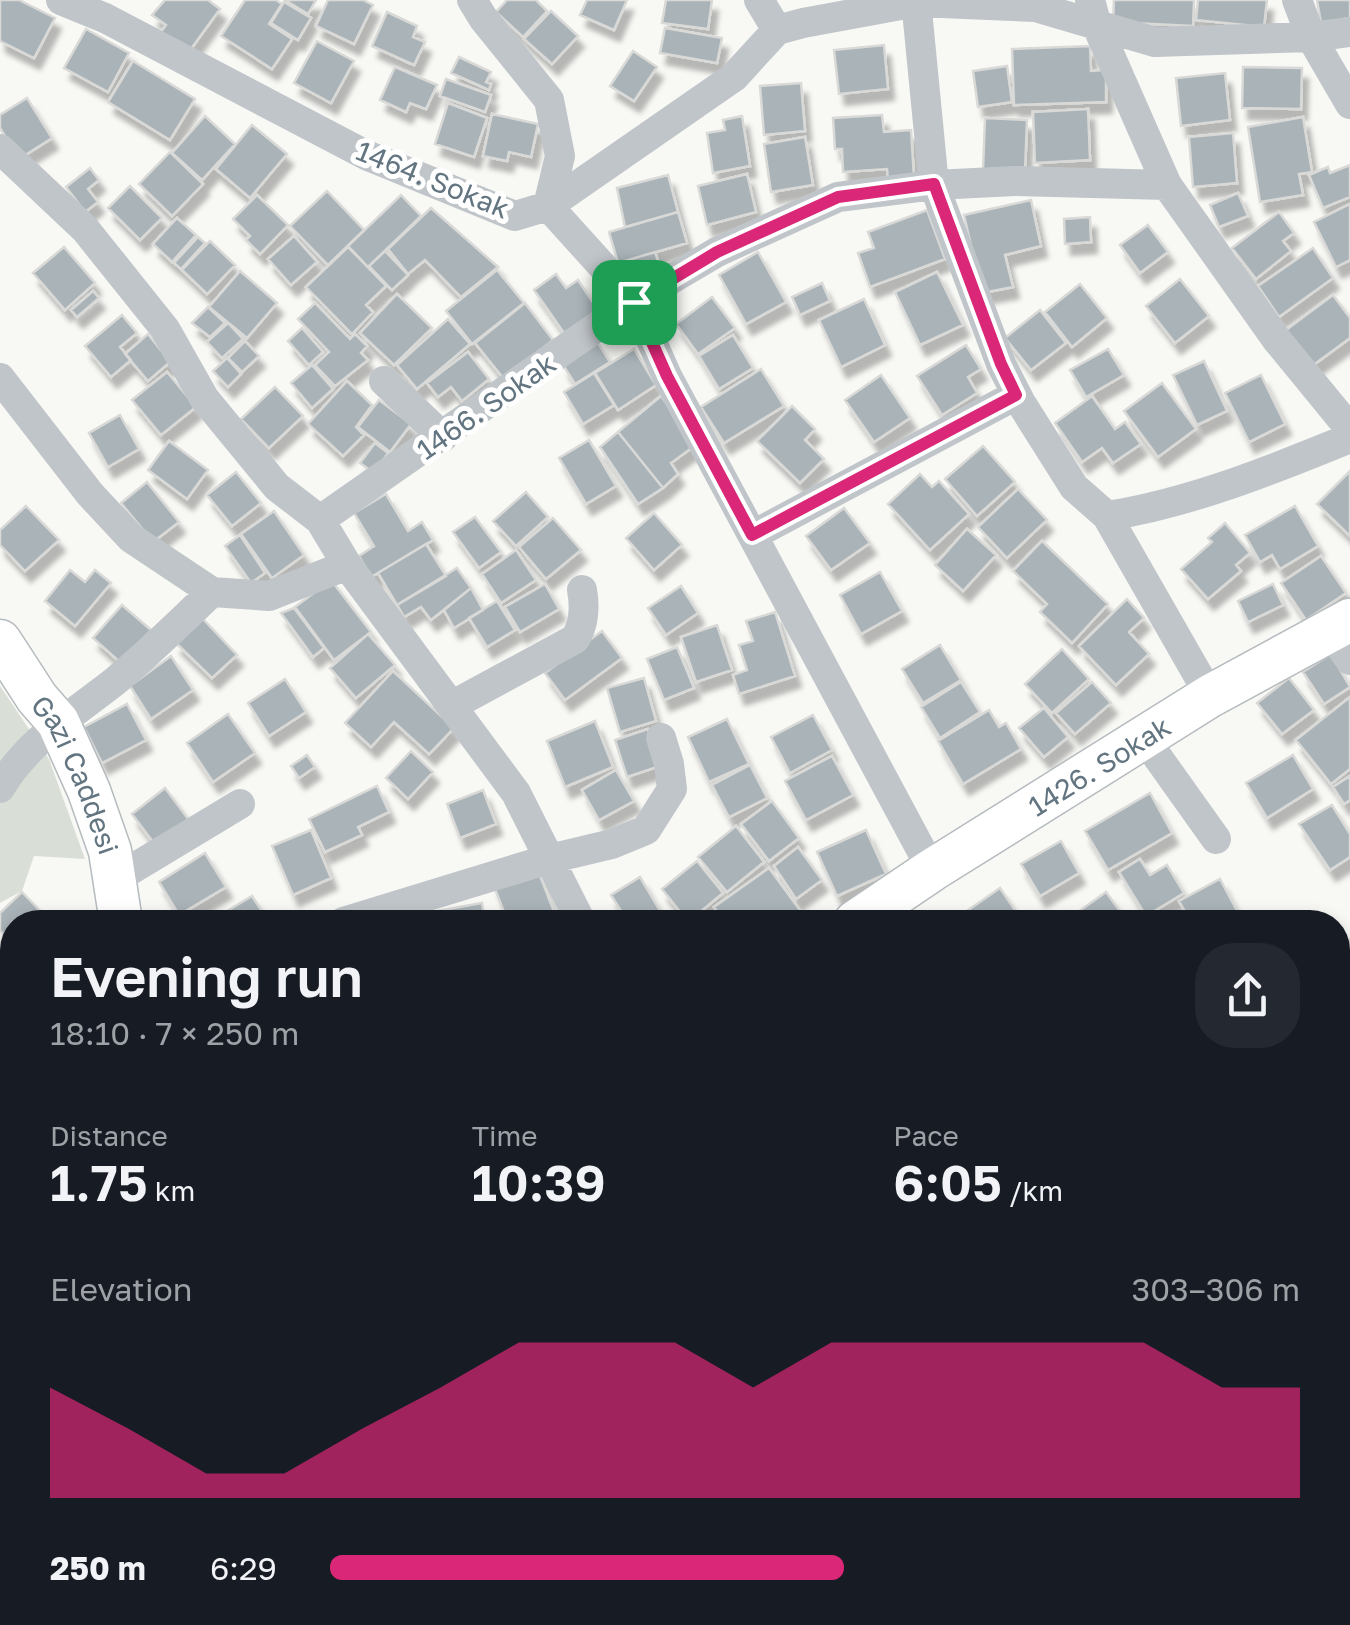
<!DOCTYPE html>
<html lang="en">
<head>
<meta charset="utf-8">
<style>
	:root { --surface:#171b24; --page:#242831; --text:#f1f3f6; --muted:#9ea1a6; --accent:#db2777 }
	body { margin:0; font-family:"Golos Text",sans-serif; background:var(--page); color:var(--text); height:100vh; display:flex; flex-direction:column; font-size:38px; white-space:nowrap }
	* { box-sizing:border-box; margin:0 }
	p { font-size:32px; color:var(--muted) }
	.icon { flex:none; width:55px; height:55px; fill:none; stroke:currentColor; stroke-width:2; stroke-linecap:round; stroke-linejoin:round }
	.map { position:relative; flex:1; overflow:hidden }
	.side { position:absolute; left:0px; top:910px; width:1350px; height:715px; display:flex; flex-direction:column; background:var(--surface); border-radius:40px 40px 0 0; box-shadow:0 5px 15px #0003 }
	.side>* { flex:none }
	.pin { position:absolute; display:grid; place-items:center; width:85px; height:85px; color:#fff; margin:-42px; border-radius:20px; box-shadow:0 5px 15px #0006 }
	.round { display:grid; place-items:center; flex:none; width:105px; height:105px; border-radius:40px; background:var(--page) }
	.summary { display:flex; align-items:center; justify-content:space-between; height:170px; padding:0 50px }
	h1 { font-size:55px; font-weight:600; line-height:75px }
	.metrics { display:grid; grid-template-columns:repeat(3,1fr); gap:15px; height:170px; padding:10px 50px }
	.metrics div { display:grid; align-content:center }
	.metrics b { font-size:50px; font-weight:600 }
	.metrics small { font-size:28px; font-weight:400 }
	.metrics p { font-size:28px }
	.chart { height:280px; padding:20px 50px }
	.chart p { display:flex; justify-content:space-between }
	.chart svg { width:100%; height:180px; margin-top:10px; fill:var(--accent); opacity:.7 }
	ul { padding:0 50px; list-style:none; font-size:32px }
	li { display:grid; grid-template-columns:160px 120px 1fr; align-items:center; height:75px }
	li i { height:25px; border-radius:12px; background:var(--accent) }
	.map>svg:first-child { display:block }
</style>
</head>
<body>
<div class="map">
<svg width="1350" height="1625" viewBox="0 0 1350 1625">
	<defs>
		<filter id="shadow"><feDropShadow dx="6" dy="11" stdDeviation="2.5" flood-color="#0004"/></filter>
	</defs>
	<rect width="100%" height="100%" fill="#f8f8f5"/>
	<path fill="#d9dfd6" d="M0,686L49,759L85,859L34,856L22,891L0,903Z
		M1350,938V1625H0V1559L12,1562V1612H1338V946Z"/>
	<path fill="#a9b3b8" stroke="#d9d9d7" stroke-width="2.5" filter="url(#shadow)" d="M0,0H19L55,18L34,58L0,41Z
		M165,0H208L220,9L188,53L160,33L166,25L152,15Z
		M245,0H276L282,4L269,24L292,39L272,69L221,36Z
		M285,0H316L308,14Z
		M328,0H363L373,5L354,44L316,26Z
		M507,0H536L547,11L523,37L496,12Z
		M587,0H627L614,30L580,15Z
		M666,0H712L708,29L662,23Z
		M1114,0H1194L1193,26L1113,22Z
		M1198,0H1267L1264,27L1196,20Z
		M1317,0H1350V18L1321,23Z
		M284,2L311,18L298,40L271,23Z
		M551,11L578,36L552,64L524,39Z
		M387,12L417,26L413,37L425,42L414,65L372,46Z
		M665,28L722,38L717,63L660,53Z
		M86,29L129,53L108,92L64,68Z
		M317,41L354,61L331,103L294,83Z
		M884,45L888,89L839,94L834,50Z
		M1090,46L1091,71L1106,70V102L1014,105L1012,49Z
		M633,51L657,67L634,101L610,86Z
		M459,57L491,72L486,82L491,84L489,90L451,73Z
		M133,61L195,99L170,140L108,102Z
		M1007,66L1012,102L978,107L973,71Z
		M395,67L437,85L426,109L410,103L406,112L380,100Z
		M1243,67L1302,68L1301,109L1242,108Z
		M1225,73L1230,120L1181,126L1176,78Z
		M446,79L491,95L485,112L440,96Z
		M801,83L805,131L764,135L760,86Z
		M27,98L52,138L19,159L0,128V115Z
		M448,103L487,118L474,157L435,144Z
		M1088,109L1090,160L1035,163L1033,112Z
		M492,114L538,124L531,157L509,152L507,161L483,156Z
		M882,115L884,132L911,130L914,177L888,179L887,169L843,172L842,149H835L833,118Z
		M205,116L235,144L202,180L172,153Z
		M742,116L750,166L713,173L707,133L725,130L723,120Z
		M1303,117L1312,172L1299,174L1303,195L1260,202L1248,127Z
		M985,118L1027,120L1025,172L983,170Z
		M252,125L287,154L250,198L216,169Z
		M1233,133L1237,183L1193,187L1189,137Z
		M805,137L813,185L771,192L764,144Z
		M170,152L203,184L172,216L139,184Z
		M1350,165V197L1323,208L1309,175L1328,167L1330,173Z
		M90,168L99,180L88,189L98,202L85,212L66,187Z
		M747,174L756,212L707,225L698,186Z
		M668,175L678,212L625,227L617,188Z
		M130,186L162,218L140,240L108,208Z
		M327,191L364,230L328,265L290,226Z
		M1238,193L1248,216L1219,227L1210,205Z
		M257,195L288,225L260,254L246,240L250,236L233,219Z
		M401,195L421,216L368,267L348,246Z
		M1031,200L1041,246L1005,255L1013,287L982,293L964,215Z
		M1350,204V260L1336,267L1314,222Z
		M431,208L498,267L461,297L425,260L408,274L388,249Z
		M927,210L945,259L870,287L858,253L874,248L868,232Z
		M678,212L687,243L618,263L609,232Z
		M1279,212L1294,233L1283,241L1291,251L1256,279L1232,248Z
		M1090,217L1091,242L1065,244L1064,219Z
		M177,218L196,235L172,262L153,244Z
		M1148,225L1168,252L1140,273L1120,245Z
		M294,236L317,262L291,285L268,259Z
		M198,237L205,243L181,269L174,263Z
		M210,241L235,265L207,294L182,270Z
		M64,247L95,283L65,310L33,273Z
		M348,247L386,286L366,305L373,312L352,334L306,287Z
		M1313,248L1333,278L1279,317L1258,286Z
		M385,251L408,275L392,290L369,266Z
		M655,252L658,261L621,272L618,263Z
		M758,252L786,302L746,324L719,275Z
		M497,270L524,303L472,344L446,311Z
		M240,271L277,303L247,338L209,307Z
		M937,272L963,325L920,345L895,292Z
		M556,274L566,288L578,280L598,310L564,333L534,290Z
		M1180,279L1209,316L1175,343L1146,306Z
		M822,283L830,301L800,315L792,297Z
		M1080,284L1107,318L1072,347L1045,312Z
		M93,291L99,298L77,317L71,310Z
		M397,294L432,328L394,365L360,333Z
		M1333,295L1350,318V338L1312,366L1286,330Z
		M712,297L735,328L698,354L676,324Z
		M864,299L885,345L841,367L819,320Z
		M315,303L350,339L355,334L367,346L361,353L368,360L335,386L315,365L329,352L298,319Z
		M525,303L553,340L504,379L475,343Z
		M208,307L225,323L210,337L192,323Z
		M1040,310L1066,343L1031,370L1005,338Z
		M122,315L137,333L120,347L131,360L111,377L85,346Z
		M448,319L470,344L417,389L397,365Z
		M228,323L243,339L222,358L207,342Z
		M302,328L323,352L309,365L288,341Z
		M148,334L170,362L148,381L125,354Z
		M733,335L753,368L719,389L699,356Z
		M245,341L259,356L242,372L228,358Z
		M598,343L610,362L575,384L563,365Z
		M966,345L981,369L968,377L977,393L942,415L917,376Z
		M634,349L656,385L618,410L595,373Z
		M1108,349L1124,375L1086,397L1070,370Z
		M468,352L489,379L462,401L451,387L438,397L427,383Z
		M227,358L241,374L228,387L213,371Z
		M1204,361L1227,411L1197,425L1173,375Z
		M312,365L333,389L312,408L291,383Z
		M761,369L784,406L724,443L701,407Z
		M167,372L196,407L161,435L132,400Z
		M594,373L614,405L583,424L564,392Z
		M881,375L910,418L874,442L845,400Z
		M1261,375L1285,424L1249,442L1225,393Z
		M347,381L372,405L356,427L364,435L343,456L308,424Z
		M1162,383L1196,429L1158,457L1124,411Z
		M275,387L303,416L269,448L241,419Z
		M661,396L697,444L671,463L678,474L663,488L618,432Z
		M1092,396L1115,429L1125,422L1141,444L1113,463L1102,448L1082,462L1055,423Z
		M379,400L411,424L390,452L358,427Z
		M792,406L815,429L805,440L824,459L800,483L757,441Z
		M120,415L139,449L108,467L89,433Z
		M618,432L663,488L638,504L600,447Z
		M589,440L616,486L586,504L559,458Z
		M169,441L208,470L187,499L148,470Z
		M375,443L388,453L374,473L360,463Z
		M983,446L1015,482L977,516L945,479Z
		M1350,471V536L1317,504Z
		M236,472L261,503L232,526L207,495Z
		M920,474L932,487L939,481L969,514L930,550L888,504Z
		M147,482L179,522L153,542L121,503Z
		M1018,489L1047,520L1007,558L978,527Z
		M526,492L548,517L516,546L493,521Z
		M386,494L408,531L422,522L433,540L371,577L359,556L374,546L354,513Z
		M26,506L59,540L25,571L0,545V530Z
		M1295,506L1318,546L1280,569L1272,555L1260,562L1245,535Z
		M844,508L870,543L831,570L806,536Z
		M274,511L304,555L272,578L241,534Z
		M654,513L682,545L654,570L626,538Z
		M475,517L501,552L479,568L453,532Z
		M553,518L581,550L546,579L519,547Z
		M1225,523L1250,553L1236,565L1241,571L1208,599L1181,569L1212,542L1208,538Z
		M967,529L996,555L963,591L935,565Z
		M240,535L265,573L251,583L225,546Z
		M1042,541L1108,604L1072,643L1040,612L1047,604L1013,571Z
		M426,544L446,576L397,605L378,573Z
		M516,550L536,580L501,603L482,574Z
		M1321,556L1346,593L1306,620L1281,583Z
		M457,568L471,588L431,620L421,607L404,617L397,605Z
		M70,570L85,582L95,570L111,583L75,626L45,601Z
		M880,572L902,611L861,634L840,595Z
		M331,580L371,632L334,660L295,607Z
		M545,584L559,609L520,632L505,607Z
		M1273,584L1283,605L1248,622L1238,601Z
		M681,586L698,613L666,635L648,608Z
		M471,588L483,610L454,628L444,610Z
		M1127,599L1144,618L1129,632L1149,654L1116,685L1079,646Z
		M497,601L515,630L487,647L469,618Z
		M122,605L151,630L122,664L93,638Z
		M294,608L324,648L313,657L281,613Z
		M775,612L795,676L739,694L733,675L747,670L739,645L753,641L746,621Z
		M203,619L237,655L212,678L175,642Z
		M717,625L732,670L696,682L681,637Z
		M602,631L622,658L565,700L545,673Z
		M368,634L395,665L356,698L330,668Z
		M940,645L961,680L923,703L902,669Z
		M677,647L694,688L664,700L647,659Z
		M1062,649L1089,679L1052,713L1025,684Z
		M1331,654L1350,687L1324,704L1303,672Z
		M171,656L193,690L151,719L130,686Z
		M393,671L454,728L429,754L394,722L371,747L345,723Z
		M644,678L656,721L620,732L607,688Z
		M1289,678L1314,710L1282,734L1257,703Z
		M285,679L306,712L269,736L248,703Z
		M961,682L980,712L940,738L921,707Z
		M1092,682L1111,703L1075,734L1056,713Z
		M1350,697V769L1331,784L1296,740Z
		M127,704L146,740L102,763L84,727Z
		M1044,708L1068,737L1044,757L1019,728Z
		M989,710L999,727L1006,723L1021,749L963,784L938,741Z
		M228,714L255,753L213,782L187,743Z
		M813,715L832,750L790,773L771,737Z
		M727,719L749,764L709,782L688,737Z
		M595,721L613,767L565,787L547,741Z
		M648,729L660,766L627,777L615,740Z
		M411,751L433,772L408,799L386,778Z
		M307,755L315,767L299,778L291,766Z
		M1293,755L1313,789L1267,818L1246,783Z
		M832,756L853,795L806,820L785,781Z
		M750,765L767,798L729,817L712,785Z
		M616,770L634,801L599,820L582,790Z
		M1350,776V800L1344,804L1333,787Z
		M377,786L389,812L358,827L362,835L325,852L309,819Z
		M165,788L189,820L156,846L132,814Z
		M483,790L496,824L460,838L447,804Z
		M1150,793L1172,833L1108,870L1085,831Z
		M772,801L799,838L769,861L741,824Z
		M1332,805L1350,834V857L1330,870L1299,824Z
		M736,826L764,862L727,892L698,857Z
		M311,830L331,878L293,895L272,846Z
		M866,830L886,874L837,896L817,852Z
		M1061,841L1079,873L1040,896L1021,864Z
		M798,847L822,880L796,899L774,866Z
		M205,853L226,887L179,915L159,882Z
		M1140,859L1150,875L1167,865L1184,893L1146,916L1119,872Z
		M697,861L723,893L688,922L662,889Z
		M537,868L558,922H508L493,884Z
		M769,868L802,913L789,922H724L714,907Z
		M640,877L662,914L649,922H628L611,895Z
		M1220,879L1243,922H1191L1179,901Z
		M1000,888L1023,922H970L964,913Z
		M22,892L48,919L45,922H12V944L0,930V913Z
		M1106,892L1128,922H1064Z
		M252,896L269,922H217L214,919Z
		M482,903L485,922H439L437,911Z
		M0,988L12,996V1019L0,1041Z
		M9,1031L12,1033V1055L0,1047Z
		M12,1106V1131L4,1135L0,1111Z
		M12,1143V1192L9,1194L0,1180V1151Z"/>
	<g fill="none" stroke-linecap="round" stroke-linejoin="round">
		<g stroke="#b5bbbf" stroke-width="45">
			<g id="secondary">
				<path id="s1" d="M0,641L37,698L58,722L89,791L110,851L121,922"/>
				<path id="s2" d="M855,922L932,870L1210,696L1350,620"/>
			</g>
		</g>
		<path stroke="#c0c5c9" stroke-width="30" d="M61,0L105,18L366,155L515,216L548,206L634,301L667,376L932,870
			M472,0L483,18L549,100L560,156L548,206
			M759,0L777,30
			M916,0L934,185L1001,364L1021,403L1074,487L1107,516L1210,696
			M1090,0L1097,26L1167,185L1277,340L1350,429
			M1297,0L1311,37L1350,104
			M0,149L85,229L165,329L204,398L277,487L320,520L347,565L516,793L581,922
			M548,206L734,77L777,30L803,23L917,2L1036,7L1155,42L1311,37L1350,32
			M0,378L90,494L131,538L212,592
			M384,381L443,437
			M1107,516C1190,503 1272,470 1350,438
			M320,520L634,301L717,252L838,197L934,185L1015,181L1167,185
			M753,535L1016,395
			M1330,632L1350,660
			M453,705L575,639C584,625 585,606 582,590
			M1144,738L1216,839
			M0,788C28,741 72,715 114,682C148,654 180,622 212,592L269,596L347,565
			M114,880L240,804
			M343,922L549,859L612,844L646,830L672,789L669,764L661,738
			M0,1092L12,1077
			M0,1254L12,1270
			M0,1529H12
			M1104,1612L1110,1625"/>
		<use href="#secondary" stroke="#fff" stroke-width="42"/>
	</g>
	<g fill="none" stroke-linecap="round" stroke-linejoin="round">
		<g stroke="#fff" stroke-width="20">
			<path id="route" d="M934,184L1001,364L1016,395L752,535L667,376L634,302L717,252L838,197Z"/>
		</g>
		<use href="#route" stroke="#db2777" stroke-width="12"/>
	</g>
	<g text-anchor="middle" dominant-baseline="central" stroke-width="10" stroke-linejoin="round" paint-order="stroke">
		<g font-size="28" fill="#627580" stroke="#fff">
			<text transform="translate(433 179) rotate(22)">1464. Sokak</text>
			<text transform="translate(486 406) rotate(-35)">1466. Sokak</text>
			<text stroke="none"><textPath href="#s2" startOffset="290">1426. Sokak</textPath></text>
			<text stroke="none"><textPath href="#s1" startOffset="155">Gazi Caddesi</textPath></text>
		</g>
	</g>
</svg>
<div class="pin" style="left:634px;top:302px;background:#1e9e55"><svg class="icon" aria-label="arrive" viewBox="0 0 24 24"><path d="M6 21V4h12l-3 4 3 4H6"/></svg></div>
<section class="side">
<div class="summary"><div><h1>Evening run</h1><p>18:10 · 7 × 250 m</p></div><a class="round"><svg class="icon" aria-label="share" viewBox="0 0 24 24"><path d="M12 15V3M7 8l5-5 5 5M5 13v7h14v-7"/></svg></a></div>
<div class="metrics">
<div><p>Distance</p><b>1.75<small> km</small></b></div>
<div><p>Time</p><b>10:39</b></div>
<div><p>Pace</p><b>6:05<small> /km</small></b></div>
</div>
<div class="chart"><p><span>Elevation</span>303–306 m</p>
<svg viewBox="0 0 160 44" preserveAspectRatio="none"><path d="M0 44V17L10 27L20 38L30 38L40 27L50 17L60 6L70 6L80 6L90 17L100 6L110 6L120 6L130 6L140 6L150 17L160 17V44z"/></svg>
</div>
<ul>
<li><b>250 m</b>6:29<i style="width:53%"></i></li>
</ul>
</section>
</div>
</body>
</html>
